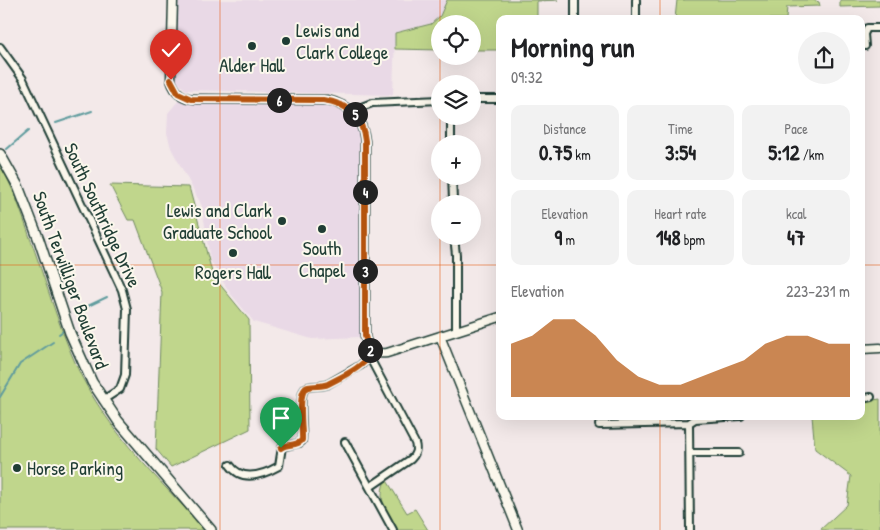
<!DOCTYPE html>
<html lang="en">
<head>
<meta charset="utf-8">
<style>
	:root { --surface:#fff; --page:#f2f2f2; --text:#202124; --muted:#757577; --accent:#b45309 }
	body { margin:0; font-family:"Patrick Hand",sans-serif; background:var(--page); color:var(--text); height:100vh; display:flex; flex-direction:column; font-size:19px; white-space:nowrap }
	* { box-sizing:border-box; margin:0 }
	p { font-size:16px; color:var(--muted) }
	.icon { flex:none; width:28px; height:28px; fill:none; stroke:currentColor; stroke-width:2; stroke-linecap:round; stroke-linejoin:round }
	.map { position:relative; flex:1; overflow:hidden }
	.panel { position:absolute; left:496px; top:15px; width:369px; height:405px; display:flex; flex-direction:column; background:var(--surface); border-radius:10px; box-shadow:0 5px 20px #0002 }
	.panel>* { flex:none }
	.controls { position:absolute; left:431px; top:15px; display:grid; gap:10px }
	.controls a { display:grid; place-items:center; width:50px; height:50px; border-radius:50%; background:var(--surface); box-shadow:0 5px 20px #0002; font-size:25px }
	.pin { position:absolute; display:grid; place-items:center; width:42px; height:42px; color:#fff; margin:-51px -21px; border-radius:50% 50% 50% 0; rotate:-45deg; box-shadow:0 0 5px #0007 }
	.pin .icon { rotate:45deg }
	.km { position:absolute; width:25px; height:25px; margin:-12px; border-radius:50%; background:#222; color:#fff; font-size:14px; line-height:25px; text-align:center }
	.round { display:grid; place-items:center; flex:none; width:52px; height:52px; border-radius:26px; background:var(--page) }
	.summary { display:flex; align-items:center; justify-content:space-between; height:85px; padding:0 15px }
	h1 { font-size:28px; font-weight:800; line-height:38px }
	.figures { display:grid; grid-template-columns:repeat(3,1fr); gap:8px; height:85px; padding:5px 15px }
	.figures div { display:grid; align-content:center; border-radius:10px; background:var(--page); text-align:center }
	.figures b { font-size:21px; font-weight:800 }
	.figures small { font-size:14px; font-weight:400 }
	.figures p { font-size:14px }
	.chart { height:140px; padding:10px 15px }
	.chart p { display:flex; justify-content:space-between }
	.chart svg { width:100%; height:90px; margin-top:5px; fill:var(--accent); opacity:.7 }
	.map>svg:first-child { display:block }
</style>
</head>
<body>
<div class="map">
<svg width="880" height="530" viewBox="0 0 880 530">
	<rect width="100%" height="100%" fill="#f3e9e9"/>
	<filter id="ink" filterUnits="userSpaceOnUse"><feTurbulence type="fractalNoise" baseFrequency=".02" numOctaves="2"/><feDisplacementMap in="SourceGraphic" scale="10" xChannelSelector="R" yChannelSelector="G"/><feConvolveMatrix kernelMatrix="1 2 1 2 8 2 1 2 1" color-interpolation-filters="sRGB"/></filter>
	<g filter="url(#ink)">
		<path fill="#e9d9e6" d="M179,0H447L440,16L431,24L395,33L393,95L186,90L178,83L176,77Z
			M179,100L193,103H325L335,105L351,115L359,134L360,337L312,339L254,322L230,293L210,260L202,206L171,148L167,133L168,113Z"/>
		<path fill="#c0d68c" stroke="#708a60" d="M447,0H558L537,1V19H500V50H473L472,24H440V50L395,49V33L431,24L440,16Z
			M677,0H813L819,2L820,6L787,7L786,19H675Z
			M840,0H880V6L840,7Z
			M0,165C13,187 21,211 29,235C45,279 58,325 77,367C106,430 159,480 206,530H0Z
			M110,185L189,187L213,276L249,320L250,429L171,467L156,449L162,292L135,220H128Z
			M880,399V530H820L847,505L851,476L815,449L812,416H861V402Z
			M386,479L407,513L415,509L428,530H395C387,513 376,498 386,479Z"/>
		<g fill="none" stroke-linecap="round" stroke-linejoin="round">
			<path stroke="#609c9e" stroke-width="2" d="M56,123L92,111
				M7,149L28,131
				M80,320L88,306L107,297
				M59,334L66,329
				M0,397L20,364L53,342"/>
			<g stroke="#1f3d34" stroke-width="10">
				<path id="minor" d="M636,0V19
					M575,19V0
					M865,46L864,34L867,28H880
					M0,47L23,79L122,290L127,309L125,375L120,389L103,400
					M472,99H500
					M351,111L372,103L440,100
					M451,144V116
					M450,204L453,200L452,176
					M454,236L456,255V331
					M861,399L871,397
					M689,423L690,530
					M599,425L689,423L695,419L741,416
					M345,442L393,530
					M690,453H739
					M230,465C242,483 263,475 279,466L282,447L299,443L302,441C304,430 296,390 308,387C315,385 322,387 328,384L361,365L373,352
					M370,487L411,459C416,454 417,450 415,443L372,362L373,353"/>
			</g>
			<g stroke="#1f3d34" stroke-width="11">
				<path id="tertiary" d="M173,0L171,80C175,93 183,99 196,99L328,100C349,105 363,119 365,141V336C368,349 373,355 387,353L500,317
					M440,336L518,530
					M861,349L880,348"/>
			</g>
			<g stroke="#1f3d34" stroke-width="12">
				<path id="secondary" d="M0,154L18,186L39,240L70,333L92,382L118,421L211,530"/>
			</g>
			<use href="#minor" stroke="#fbf7ec" stroke-width="6"/>
			<use href="#tertiary" stroke="#fbf7ec" stroke-width="8"/>
			<use href="#secondary" stroke="#fbf7ec" stroke-width="9"/>
		</g>
	</g>
	<g fill="none" stroke-linecap="round" stroke-linejoin="round" filter="url(#ink)">
		<g stroke="#fff" stroke-width="10">
			<path id="route" d="M171,80L178,93L191,99L323,100C347,103 363,117 365,141V336L368,347L373,352C362,368 345,375 328,384C322,387 315,385 308,387C296,390 303,430 302,440C297,447 287,443 281,448"/>
		</g>
		<use href="#route" stroke="#b45309" stroke-width="6"/>
	</g>
	<path fill="none" stroke="#e8590c" stroke-width="1" stroke-opacity="0.55" d="M220,0V530M440,0V24M660,0V19M440,24V56M440,56V84M440,84V116M440,116V144M440,144V176M440,176V204M440,204V236M440,236V530M0,265H500M861,265H880M660,416V530"/>
	<g fill="#1f3d34" stroke="#fbf7ec" stroke-width="2">
		<circle cx="286" cy="41" r="5"/>
		<circle cx="252" cy="46" r="5"/>
		<circle cx="282" cy="221" r="5"/>
		<circle cx="322" cy="229" r="5"/>
		<circle cx="233" cy="253" r="5"/>
		<circle cx="17" cy="468" r="5"/>
	</g>
	<g text-anchor="middle" dominant-baseline="central" stroke-width="4" stroke-linejoin="round" paint-order="stroke">
		<g font-size="19" fill="#1f3d34" stroke="#fbf7ec">
			<text x="296" y="30" text-anchor="start">Lewis and<tspan x="296" dy="22">Clark College</tspan></text>
			<text x="252" y="65">Alder Hall</text>
			<text x="272" y="210" text-anchor="end">Lewis and Clark<tspan x="272" dy="22">Graduate School</tspan></text>
			<text x="322" y="248">South<tspan x="322" dy="22">Chapel</tspan></text>
			<text x="233" y="272">Rogers Hall</text>
			<text x="27" y="468" text-anchor="start">Horse Parking</text>
		</g>
		<g font-size="19" fill="#1f3d34" stroke="#fbf7ec">
			<text transform="translate(103 215) rotate(65)">South Southridge Drive</text>
			<text transform="translate(71 280) rotate(70)">South Terwilliger Boulevard</text>
		</g>
	</g>
</svg>
<div class="controls">
<a><svg class="icon" aria-label="locate" viewBox="0 0 24 24"><circle cx="12" cy="12" r="6"/><path d="M12 2v4M12 18v4M2 12h4M18 12h4"/></svg></a>
<a><svg class="icon" aria-label="layers" viewBox="0 0 24 24"><path d="M12 4l9 5-9 5-9-5zM3 14l9 5 9-5"/></svg></a>
<a>+</a>
<a>−</a>
</div>
<div class="pin" style="left:281px;top:448px;background:#1e9e55"><svg class="icon" aria-label="arrive" viewBox="0 0 24 24"><path d="M6 21V4h12l-3 4 3 4H6"/></svg></div>
<div class="pin" style="left:171px;top:80px;background:#d93025"><svg class="icon" aria-label="check" viewBox="0 0 24 24"><path d="M5 12l5 5 9-10"/></svg></div>
<b class="km" style="left:370px;top:350px">2</b>
<b class="km" style="left:365px;top:271px">3</b>
<b class="km" style="left:365px;top:192px">4</b>
<b class="km" style="left:355px;top:114px">5</b>
<b class="km" style="left:279px;top:100px">6</b>
<section class="panel">
<div class="summary"><div><h1>Morning run</h1><p>09:32</p></div><a class="round"><svg class="icon" aria-label="share" viewBox="0 0 24 24"><path d="M12 15V3M7 8l5-5 5 5M5 13v7h14v-7"/></svg></a></div>
<div class="figures">
<div><p>Distance</p><b>0.75<small> km</small></b></div>
<div><p>Time</p><b>3:54</b></div>
<div><p>Pace</p><b>5:12<small> /km</small></b></div>
</div>
<div class="figures">
<div><p>Elevation</p><b>9<small> m</small></b></div>
<div><p>Heart rate</p><b>148<small> bpm</small></b></div>
<div><p>kcal</p><b>47</b></div>
</div>
<div class="chart"><p><span>Elevation</span>223–231 m</p>
<svg viewBox="0 0 160 44" preserveAspectRatio="none"><path d="M0 44V18L10 14L20 6L30 6L40 14L50 26L60 34L70 38L80 38L90 34L100 30L110 26L120 18L130 14L140 14L150 18L160 18V44z"/></svg>
</div>
</section>
</div>
</body>
</html>
